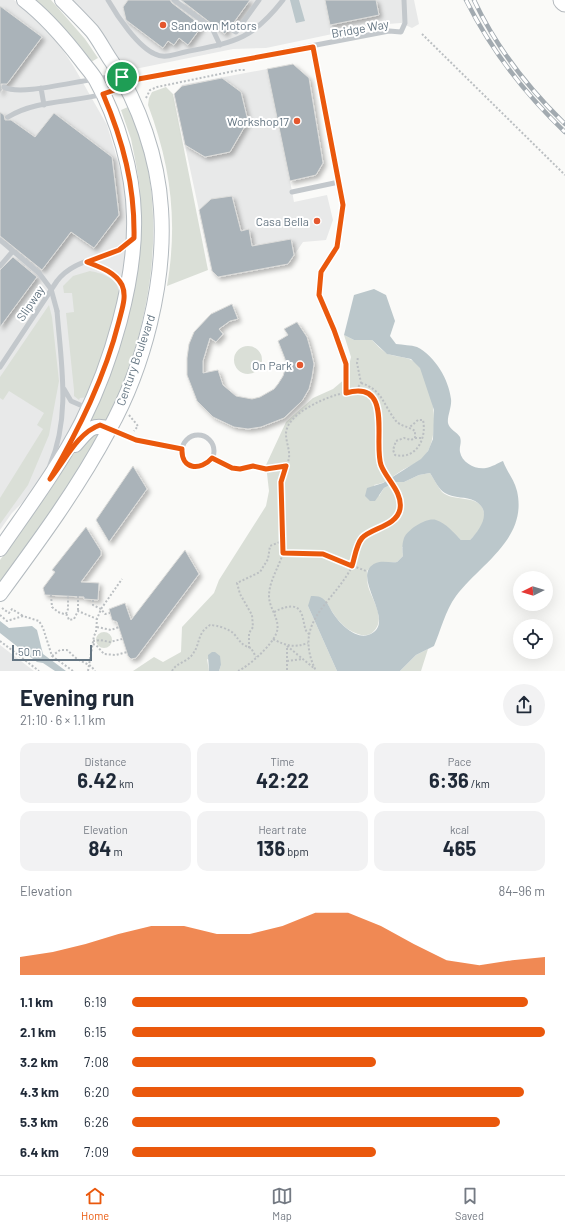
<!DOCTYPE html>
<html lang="en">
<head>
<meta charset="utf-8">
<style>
	:root { --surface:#fff; --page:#f2f2f3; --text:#1f2937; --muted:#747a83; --line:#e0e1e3; --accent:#ea580c }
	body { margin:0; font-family:Barlow,sans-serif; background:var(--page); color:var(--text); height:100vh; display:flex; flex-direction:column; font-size:15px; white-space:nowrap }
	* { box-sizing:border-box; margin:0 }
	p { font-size:13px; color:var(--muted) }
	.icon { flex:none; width:22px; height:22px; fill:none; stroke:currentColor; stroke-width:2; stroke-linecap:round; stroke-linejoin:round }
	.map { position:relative; height:671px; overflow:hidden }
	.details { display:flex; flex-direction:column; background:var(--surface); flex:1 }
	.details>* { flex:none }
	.needle { width:26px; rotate:265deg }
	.controls { position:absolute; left:513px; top:571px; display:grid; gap:8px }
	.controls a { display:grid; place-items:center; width:40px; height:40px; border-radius:50%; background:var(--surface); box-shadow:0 4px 16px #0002; font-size:20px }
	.scale { position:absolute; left:12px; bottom:10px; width:80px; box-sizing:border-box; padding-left:4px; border:2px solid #657683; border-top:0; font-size:11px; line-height:14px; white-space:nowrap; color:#657683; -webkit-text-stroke:3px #fff; paint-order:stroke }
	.pin { position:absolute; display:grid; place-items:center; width:34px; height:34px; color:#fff; margin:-17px; border:2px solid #fff; border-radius:50%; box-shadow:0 1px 4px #0007 }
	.round { display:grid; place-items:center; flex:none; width:42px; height:42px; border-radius:21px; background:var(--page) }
	.overview { display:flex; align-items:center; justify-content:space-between; height:68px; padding:0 20px }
	h1 { font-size:22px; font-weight:700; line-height:30px }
	.metrics { display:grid; grid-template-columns:repeat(3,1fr); gap:6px; height:68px; padding:4px 20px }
	.metrics div { display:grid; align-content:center; border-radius:10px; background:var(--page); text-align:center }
	.metrics b { font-size:20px; font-weight:700 }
	.metrics small { font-size:11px; font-weight:400 }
	.metrics p { font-size:11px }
	.chart { height:112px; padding:8px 20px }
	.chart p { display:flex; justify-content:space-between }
	.chart svg { width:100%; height:72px; margin-top:4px; fill:var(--accent); opacity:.7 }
	ul { padding:0 20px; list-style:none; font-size:13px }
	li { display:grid; grid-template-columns:64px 48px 1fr; align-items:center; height:30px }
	li i { height:10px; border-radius:5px; background:var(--accent) }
	.dock { display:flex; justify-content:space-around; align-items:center; height:56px; border-top:1px solid var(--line); background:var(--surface); font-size:11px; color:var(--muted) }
	.dock a { display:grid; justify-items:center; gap:2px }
	.dock .active { color:var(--accent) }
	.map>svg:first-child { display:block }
</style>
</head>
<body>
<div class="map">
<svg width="565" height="671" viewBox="0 0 565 671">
	<defs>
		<filter id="shadow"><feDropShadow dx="3" dy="3" stdDeviation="2" flood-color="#0004"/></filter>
	</defs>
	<rect width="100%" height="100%" fill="#fafaf8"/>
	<path fill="#e8e9e9" d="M0,0H14L51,32L74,67L107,125L127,192L131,220L119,299L82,410L40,485L12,513L0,530Z
		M69,0H414L419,24L412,28L401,23L375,25L266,48L233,49L130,70L121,65Z
		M293,64L309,78L323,163L316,175L290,181L294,202L327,195L333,220L326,240L303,242L288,264L218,277L212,271L174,94L182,85Z
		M0,645L34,671H0Z"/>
	<path fill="#dadfd7" d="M36,0H51L85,39L98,58L91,62Z
		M166,87L173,94L208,270L167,286C178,222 171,166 148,105L149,98L152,92Z
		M128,107C133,117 138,127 141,138C172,248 141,365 86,462C78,476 68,489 59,502C39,530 20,558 0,587V560L55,483L88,424L141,226L140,189L136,164L131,139L121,110Z
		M90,271C100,273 115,277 118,288C124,307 95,376 88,397L80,398L79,400L74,396V390L66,313L74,312L72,293H64L63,286L73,276Z
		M49,305L52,317L59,381L49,435L28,485L0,524V498L43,429L37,425L44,413L9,391L3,400L0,398V377Z
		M344,335L354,340H372C376,344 382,351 388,354C400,358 412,356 421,368C434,390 442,440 422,459C416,464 407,467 401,471C390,478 387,483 374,485L379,496L384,488L396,482H404L419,475L430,473C434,479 438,487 442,492C454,503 481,493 484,513C486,525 477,533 470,540H461L452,532L402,547L403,556L397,562C384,563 377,561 367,571C367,576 367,581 368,586C372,600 387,619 373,632C369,636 363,636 358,634C344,630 335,617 328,605L308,606L337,671H219L221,665L207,659L209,671H133L154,657L163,662L181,652L182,627L214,593L219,580L266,506L269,491L266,465L286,422L313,398L333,389L346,378L351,357Z
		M234 360a14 14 0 1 1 28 0a14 14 0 1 1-28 0Z
		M96 640a8 8 0 1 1 16 0a8 8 0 1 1-16 0Z
		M428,649L421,671H400L416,655Z"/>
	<path fill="#bbc7cb" d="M290,0H299L305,21L296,23Z
		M374,289L386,295L395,321L390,336L396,344C403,345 411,345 417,347C435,356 449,380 451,399C452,407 447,416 448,423C449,429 457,432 460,437C462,443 459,447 460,452C462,463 476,470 486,468C492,467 498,463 503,461C507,472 514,479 517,491C528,539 480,564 456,596C445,611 441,630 434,646L416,655L400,671H337L308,606L311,596C314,596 318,596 320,597C328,600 330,610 335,616C341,625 356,639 368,635C401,624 347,575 376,563C382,560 390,563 397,562L403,556C402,550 402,544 404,538C408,529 427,517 436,520C446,523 454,533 461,540H470C480,530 493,511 475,501C466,496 454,499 445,493C439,490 434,479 430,473L419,475L404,482H396L384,488L375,501H370L365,496L367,488L383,483L421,459L428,451L433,439L434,410L420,368L411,359L387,354L372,340H354L344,335L354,295Z
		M0,621L9,628L32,626L37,630L43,654L66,671H55L43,663L37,662L0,633Z
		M212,652H215L220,656L221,665L219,671H209L208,655Z"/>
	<path fill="#aab3b9" stroke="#dcdcda" filter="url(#shadow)" d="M128,0H170L172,3L202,26L188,45L179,38L174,45L168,41L163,48L126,20L123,7Z
		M181,0H250L232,25L226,26L227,31L225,34Z
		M325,0H376L379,15L330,25Z
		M0,6L42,37L7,84H1L2,90L0,93Z
		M293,64L309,78L323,163L316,175L290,181L267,69Z
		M222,78L241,92L248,121L230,152L205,157L185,145L174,94L182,86Z
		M0,112L4,115L5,120H11L35,137L54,113L112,157L119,215L94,248L71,232L42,270L0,236Z
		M232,196L241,231L249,229L252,246L291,239L294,255L288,264L218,277L212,271L199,210L211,199Z
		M13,257L37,277L0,327V270Z
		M232,304L238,319L230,321L219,329L223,334L216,342L210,338L203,361V373L218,370L223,385L236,396L252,399L260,397L274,389L278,384L283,376L286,366L285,359L278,341L288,335L284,329L297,322L307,337L311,351L314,364L312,377L309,389L302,401L284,418L261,427L248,429L234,427L213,417L197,401L187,375V358L189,344L194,332L211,314Z
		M133,466L147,489L109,542L96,520Z
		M86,527L101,551V555L81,582L99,583L98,600L84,599V597L45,595L43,588L55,572L52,570Z
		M185,550L199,574L136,658L131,659L128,656L117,622L112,620L109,609L125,603L131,620Z"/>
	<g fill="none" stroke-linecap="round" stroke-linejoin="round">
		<g stroke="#b3babf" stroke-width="16">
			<path id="secondary" d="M75,445C87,432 91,422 110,429
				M0,549C29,507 59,467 82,422C111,364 136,281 134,216C133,172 118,119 96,80C92,73 86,67 81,60C64,38 46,17 24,0
				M0,594C39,541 78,488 109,430C144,367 166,282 161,209C158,158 139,104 112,62C105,52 99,40 92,31C82,20 72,10 62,0"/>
		</g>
		<g stroke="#b4b9bd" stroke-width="21">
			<path id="highway" d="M563,0L565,2"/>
		</g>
		<path stroke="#bbbfc2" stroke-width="2" stroke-dasharray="2 2" stroke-linecap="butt" d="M422,34L565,175
			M146,98L150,90L157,87L239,70H246
			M320,279L319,295L335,330L346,364V393
			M361,383C383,390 383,405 396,421C400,426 410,427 415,431V438L411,440L404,438L396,441L393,450L395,455C416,460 427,439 423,420H418L410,427
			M356,390L361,383L357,363L358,357
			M129,415L138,426L134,431
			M415,438H423
			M212,458L232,468L240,469L253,466L266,469L286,466
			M283,553L323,554L366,571
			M51,595L52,607L58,612L67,615L69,620L74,619L78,611L97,619
			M78,596V611
			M93,600V605L101,609L105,614L110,613
			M2,608L9,613L12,609L23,616
			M274,612C311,593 299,629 309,634
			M66,614L68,609V596
			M0,615L7,621L23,616L39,621L43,628L52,656L73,671
			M97,627L111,630L119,627
			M273,639C286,646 294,648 308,643
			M0,641L39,671
			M93,641L100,640L110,642L122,639
			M93,644L96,645L104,654L116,655L127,652
			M287,646L315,669
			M249,648V633L253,627L252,615L240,594L237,583L260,572L268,559L270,546L282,541
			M52,656L60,650H67L77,659L91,666L95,671
			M287,661L302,659
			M287,670V646
			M88,671L94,636L96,632L97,619L101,609L122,579
			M172,671C176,663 187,662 192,655C201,644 196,634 210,625C216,625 230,629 234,634C241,642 241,645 251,648L256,657
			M238,671C248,667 272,645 276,634C282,621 269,609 269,596C269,581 279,567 283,553C284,548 282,541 282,535C281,518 280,501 281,484C281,475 287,467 289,458C290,450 286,442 286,434C286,415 320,400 336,395C351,391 363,386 374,401C385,416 377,439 379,457C382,476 399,487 400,509C395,518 387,525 378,530C374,532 368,533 364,536C354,544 356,561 349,572C328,607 293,624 316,671"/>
		<path stroke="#c3c8cc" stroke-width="5" d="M108,0C117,16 138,47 155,54C164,59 176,54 185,52C234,42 251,41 283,0
			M174,0L212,28L220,45
			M229,28L236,32L259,0
			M313,47L343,205L337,247L321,272
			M4,87C23,98 94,75 119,77
			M41,88L44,105
			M8,117C45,94 97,107 133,80L389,31L401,32L405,23L404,0
			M292,192L339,182
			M0,240L39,273
			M87,262C101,267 119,273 123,290
			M0,266L13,251
			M0,367L57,281C75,257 108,260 130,241
			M64,389L71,401L87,408
			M110,429L136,440L182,449
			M182 451a16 16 0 1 1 32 0a16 16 0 1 1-32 0Z
			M50,465C71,416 61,363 57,311"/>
		<use href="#secondary" stroke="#fff" stroke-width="14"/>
		<use href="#highway" stroke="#fff" stroke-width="19"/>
		<g stroke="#a2aab0" stroke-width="4.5">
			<path id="rail" d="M466,0C491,50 525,94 565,132
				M474,0C496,47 528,88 565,124"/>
		</g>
		<use href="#rail" stroke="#fff" stroke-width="3" stroke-dasharray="9" stroke-linecap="butt"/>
		<path stroke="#c3c8cc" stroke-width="5" d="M39,273L51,289L57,311"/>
	</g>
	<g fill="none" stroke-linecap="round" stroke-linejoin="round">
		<g stroke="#fff" stroke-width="8">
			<path id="route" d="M313,47L343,205L337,247L321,272L319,295L334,330L346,364V393C394,379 373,442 381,465C386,479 403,492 400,509C397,526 371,528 362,538C356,545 355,557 352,566L323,554L283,553L281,482L286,466L266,469L253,466L240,469L232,468L212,458C201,471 181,470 182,449L136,440L100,425C77,433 65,461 50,479C79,429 105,377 119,321C122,309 127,296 122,285C115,272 100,267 87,262L119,250L134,238C135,186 123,141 103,94L126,86L122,77L133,80Z"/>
		</g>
		<use href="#route" stroke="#ea580c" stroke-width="5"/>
	</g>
	<g fill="#e4572e" stroke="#fff" stroke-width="1.5">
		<circle cx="163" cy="25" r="4"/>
		<circle cx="297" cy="121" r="4"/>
		<circle cx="317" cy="221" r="4"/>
		<circle cx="300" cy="365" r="4"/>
	</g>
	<g text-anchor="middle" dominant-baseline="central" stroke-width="4" stroke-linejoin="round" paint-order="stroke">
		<g font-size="12" fill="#657683" stroke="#fff" text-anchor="end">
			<text x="171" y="25" text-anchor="start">Sandown Motors</text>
			<text x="289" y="121">Workshop17</text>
			<text x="309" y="221">Casa Bella</text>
			<text x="292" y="365">On Park</text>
		</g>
		<g font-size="12" fill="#657683" stroke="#fff">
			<text transform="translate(360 28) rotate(-10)">Bridge Way</text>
			<text transform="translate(30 303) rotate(-56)">Slipway</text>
			<text transform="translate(135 360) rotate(-71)">Century Boulevard</text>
		</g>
	</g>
</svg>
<div class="controls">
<a><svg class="needle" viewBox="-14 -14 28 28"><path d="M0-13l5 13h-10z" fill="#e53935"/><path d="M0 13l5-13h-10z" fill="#747a83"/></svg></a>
<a><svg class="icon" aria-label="locate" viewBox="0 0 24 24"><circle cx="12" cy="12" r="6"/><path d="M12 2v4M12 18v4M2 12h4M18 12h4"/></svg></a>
</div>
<div class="scale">50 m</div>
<div class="pin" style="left:122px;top:77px;background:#1e9e55"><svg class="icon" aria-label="arrive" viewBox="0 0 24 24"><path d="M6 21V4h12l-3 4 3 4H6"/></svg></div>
</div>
<section class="details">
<div class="overview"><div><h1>Evening run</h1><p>21:10 · 6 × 1.1 km</p></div><a class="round"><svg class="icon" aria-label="share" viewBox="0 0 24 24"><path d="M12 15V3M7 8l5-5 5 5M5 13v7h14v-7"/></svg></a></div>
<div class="metrics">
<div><p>Distance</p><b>6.42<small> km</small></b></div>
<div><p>Time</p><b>42:22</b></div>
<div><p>Pace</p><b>6:36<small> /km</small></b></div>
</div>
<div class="metrics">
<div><p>Elevation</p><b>84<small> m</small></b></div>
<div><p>Heart rate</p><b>136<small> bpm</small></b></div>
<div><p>kcal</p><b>465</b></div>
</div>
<div class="chart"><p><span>Elevation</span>84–96 m</p>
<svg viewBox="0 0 160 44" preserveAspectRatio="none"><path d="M0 44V33L10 30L20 25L30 19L40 14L50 14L60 19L70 19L80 14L90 6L100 6L110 14L120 25L130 35L140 38L150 35L160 33V44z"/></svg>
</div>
<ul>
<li><b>1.1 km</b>6:19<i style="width:96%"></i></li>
<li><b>2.1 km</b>6:15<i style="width:100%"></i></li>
<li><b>3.2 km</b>7:08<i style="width:59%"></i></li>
<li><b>4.3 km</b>6:20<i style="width:95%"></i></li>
<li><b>5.3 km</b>6:26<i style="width:89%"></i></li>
<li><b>6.4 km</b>7:09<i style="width:59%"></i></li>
</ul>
</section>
<nav class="dock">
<a class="active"><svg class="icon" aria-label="home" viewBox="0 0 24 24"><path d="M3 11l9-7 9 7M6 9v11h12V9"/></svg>Home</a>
<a><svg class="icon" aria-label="map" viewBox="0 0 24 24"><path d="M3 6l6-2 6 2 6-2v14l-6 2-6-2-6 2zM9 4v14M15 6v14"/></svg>Map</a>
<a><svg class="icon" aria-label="saved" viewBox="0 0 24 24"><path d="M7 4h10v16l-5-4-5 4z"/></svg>Saved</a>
</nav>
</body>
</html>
